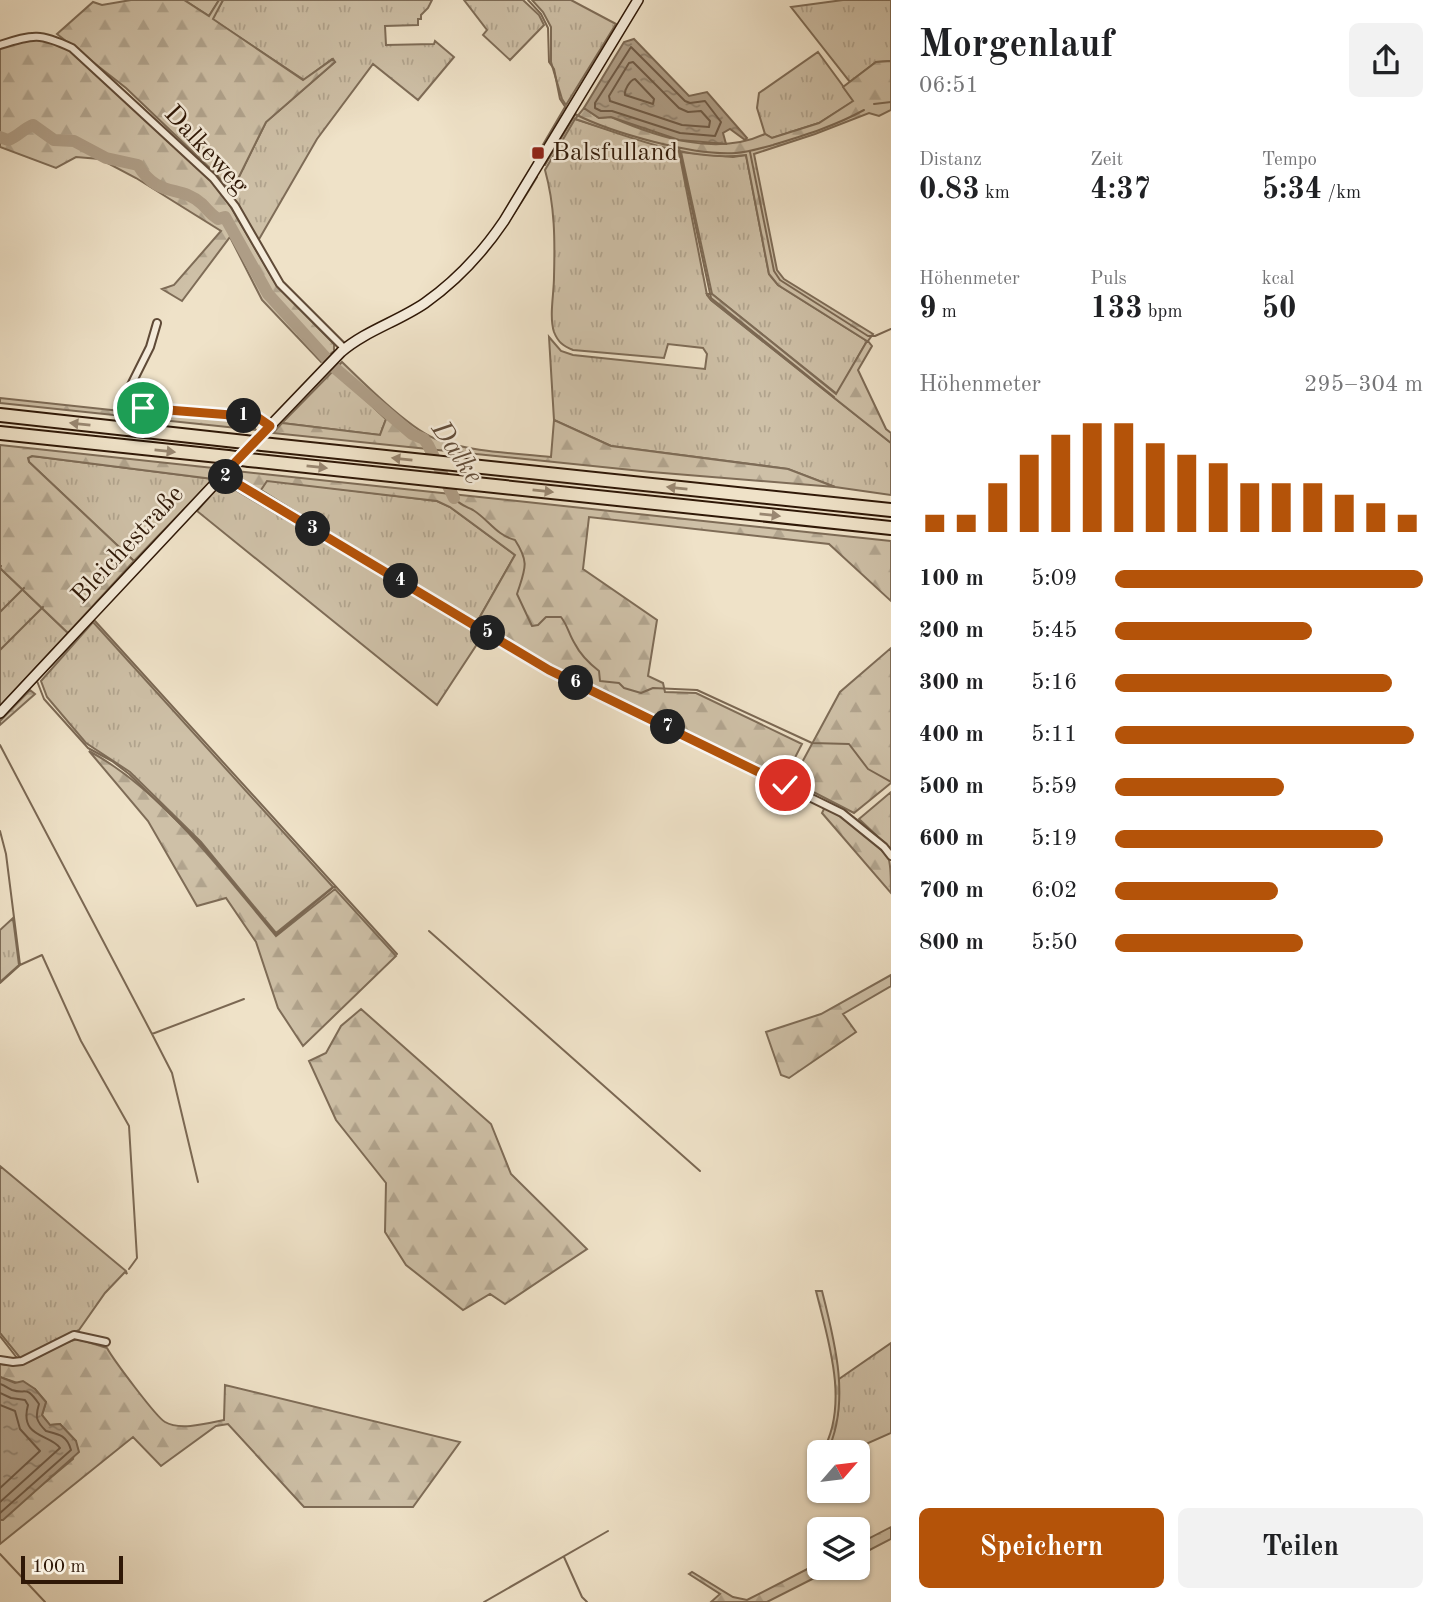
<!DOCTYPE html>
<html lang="de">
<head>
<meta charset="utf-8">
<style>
	:root { --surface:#fff; --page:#f2f2f2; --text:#202124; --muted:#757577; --accent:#b45309 }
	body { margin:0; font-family:"Old Standard TT",serif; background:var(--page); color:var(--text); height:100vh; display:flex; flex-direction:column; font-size:26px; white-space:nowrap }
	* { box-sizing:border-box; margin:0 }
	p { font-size:23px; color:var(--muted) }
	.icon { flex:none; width:38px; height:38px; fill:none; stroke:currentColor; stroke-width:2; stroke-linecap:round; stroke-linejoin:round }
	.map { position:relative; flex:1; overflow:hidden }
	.drawer { display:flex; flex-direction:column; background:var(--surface); width:560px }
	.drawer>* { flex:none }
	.needle { width:46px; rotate:62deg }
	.buttons { position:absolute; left:807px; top:1440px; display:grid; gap:14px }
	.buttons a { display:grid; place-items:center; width:63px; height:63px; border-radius:10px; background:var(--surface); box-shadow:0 2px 5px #0004; font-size:35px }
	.scale { position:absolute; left:21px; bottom:18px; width:102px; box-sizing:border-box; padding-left:7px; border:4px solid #2f1807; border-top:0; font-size:19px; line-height:24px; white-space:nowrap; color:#2f1807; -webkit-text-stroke:5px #f5ecdb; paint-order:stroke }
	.pin { position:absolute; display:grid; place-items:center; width:60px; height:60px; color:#fff; margin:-30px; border:4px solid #fff; border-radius:50%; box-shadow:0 2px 7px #0007 }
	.km { position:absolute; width:35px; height:35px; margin:-18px; border-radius:50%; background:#222; color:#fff; font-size:19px; line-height:35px; text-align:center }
	.round { display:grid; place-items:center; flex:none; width:74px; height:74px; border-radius:10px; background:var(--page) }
	.head { display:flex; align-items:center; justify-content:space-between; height:119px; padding:0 28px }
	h1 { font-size:38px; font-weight:700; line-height:52px }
	.metrics { display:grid; grid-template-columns:repeat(3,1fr); gap:10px; height:119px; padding:7px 28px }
	.metrics div { display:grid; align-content:center }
	.metrics b { font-size:30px; font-weight:700 }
	.metrics small { font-size:19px; font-weight:400 }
	.metrics p { font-size:19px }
	.chart { height:196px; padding:14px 28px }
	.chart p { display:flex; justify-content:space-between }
	.chart svg { width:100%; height:126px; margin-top:7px; stroke:var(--accent); stroke-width:6 }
	.primary-button { display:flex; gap:14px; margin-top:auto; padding:14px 28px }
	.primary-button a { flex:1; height:80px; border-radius:10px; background:var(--accent); color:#fff; font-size:28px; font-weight:700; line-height:80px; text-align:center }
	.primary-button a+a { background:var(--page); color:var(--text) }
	ul { padding:0 28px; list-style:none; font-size:23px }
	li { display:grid; grid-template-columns:112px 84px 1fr; align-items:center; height:52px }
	li i { height:18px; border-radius:9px; background:var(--accent) }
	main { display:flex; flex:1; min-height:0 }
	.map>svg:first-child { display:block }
</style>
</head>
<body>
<main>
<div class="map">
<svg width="891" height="1602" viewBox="0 0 891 1602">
	<defs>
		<pattern id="grass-tufts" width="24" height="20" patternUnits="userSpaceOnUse" patternTransform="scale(1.75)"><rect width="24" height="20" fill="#cec0a7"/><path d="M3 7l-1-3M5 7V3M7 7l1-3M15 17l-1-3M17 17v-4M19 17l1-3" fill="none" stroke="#b1a48e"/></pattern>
		<pattern id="forest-firs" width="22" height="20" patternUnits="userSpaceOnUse" patternTransform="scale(1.75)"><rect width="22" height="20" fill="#cec0a7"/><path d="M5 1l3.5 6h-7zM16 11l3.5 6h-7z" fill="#b1a48e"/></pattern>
		<pattern id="water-ripples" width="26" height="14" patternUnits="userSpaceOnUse" patternTransform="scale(1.75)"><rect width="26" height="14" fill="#ae9d86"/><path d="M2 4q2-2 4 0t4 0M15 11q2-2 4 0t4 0" fill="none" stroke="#8e7f6c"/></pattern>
	</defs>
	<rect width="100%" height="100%" fill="#efe2c8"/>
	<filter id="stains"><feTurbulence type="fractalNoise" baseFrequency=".00286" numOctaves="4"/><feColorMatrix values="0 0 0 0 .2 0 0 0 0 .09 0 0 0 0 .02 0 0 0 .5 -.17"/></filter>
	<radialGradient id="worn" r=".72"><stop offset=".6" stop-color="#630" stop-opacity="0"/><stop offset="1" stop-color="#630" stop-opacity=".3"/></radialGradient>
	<path fill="url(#grass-tufts)" stroke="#7e6c57" stroke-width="2" d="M184,0H219L209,16Z
		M223,0H432L428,8L421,15V19H418V25L385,26L386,45L434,44L435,41L454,57L418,100L373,64L317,139L258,241L231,193L266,122L335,62L332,59L304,80L212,19Z
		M464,0H523L539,15L544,25L510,60L483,35L487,30Z
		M532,0H571L616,24L566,105L562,99L551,62V27L543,12Z
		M843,0H891V61L876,62L850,82L791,7Z
		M818,52L854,101L819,123L772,138L765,134L757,108L759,93Z
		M575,119L679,152L707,295L711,300L891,443V495L835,487L788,469L611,446L554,420L549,337L561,351L573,355L705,369L707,354L703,348L668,344L664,358L573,350C563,346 558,342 554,332C549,316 554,294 554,277C555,240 555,206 545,170Z
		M681,152L733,157L746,155L769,274L778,285L867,341L837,394L712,294Z
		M334,370L386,419L380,435L282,423Z
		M32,456L213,479L134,561L29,462L28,458Z
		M267,480L437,501L450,507L515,555L477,622L260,490Z
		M227,485L483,635L437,705L197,511L219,486Z
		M0,568L68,633L0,706Z
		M93,622L333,887L276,933L201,842L130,772L86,743L47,697L41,681Z
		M13,918L19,965L0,982V930Z
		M0,1166L126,1271L127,1274L125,1272L105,1293L79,1330L21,1359L0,1333Z
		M891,1343V1433L848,1452H827L838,1413L839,1379Z"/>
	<path fill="url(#forest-firs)" stroke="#7e6c57" stroke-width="2" d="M131,0H184L209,16L219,0H223L213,19L303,80L333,59L335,62L266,122L231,193L217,175L126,88L57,34L93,2L102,5Z
		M23,40H44L69,49L212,180L229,204L277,286L334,344V351L321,362L262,300L230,237L182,301L162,289L174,285L221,231L136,178L100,159L76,157L56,168L0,147V47Z
		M891,61V110L879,116L869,113L815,134L754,154L777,270L784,279L873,334L868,341L872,346L858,370L886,429L891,433V443L711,300L707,294H712L836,394L867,341L778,285L769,274L746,155C687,162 631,137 575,119L584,108L599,118L611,117C657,137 716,157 765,134L772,138L819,123L853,101L843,87L876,62Z
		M342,362C365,384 409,429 438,440C471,452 516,453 551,457L554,420L611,446L788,469L835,487L651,472L273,433L282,423L380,435L386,419L334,370Z
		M0,398L130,412L249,420L256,430L0,403Z
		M0,446V445L223,469L213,479L32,456L28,458L29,462L134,561L68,633L0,568Z
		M236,471L891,541V601L829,544L589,517L583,569L657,620L648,676L663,683L665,692L696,693L802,744L784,779L551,666L477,622L515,555L450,507L437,501L267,481L261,490L320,527L319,529L239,481Z
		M891,648V783L854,813L792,781L840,692Z
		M30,690L35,694L0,725V721Z
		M89,751C162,790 223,873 276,936L335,889L396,956L303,1046L278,1008L256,942L226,898L197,906L148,821Z
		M891,792V849L859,819Z
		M825,807C842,817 880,843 889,860C891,868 891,884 891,893L822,813Z
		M891,975V986L843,1014L856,1032L789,1078L781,1075L766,1032L821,1014Z
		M361,1009L491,1124L511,1174L587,1249L505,1304L490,1294L463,1310L406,1265L385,1232L386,1183L336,1120L309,1061L326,1053L341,1026Z
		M816,1291H822C835,1342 851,1403 827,1452H822C850,1406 828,1339 816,1291Z
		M78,1339L107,1348C113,1359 156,1417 165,1422C180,1431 209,1423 224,1420L225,1385L460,1442L413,1507H304L228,1424L216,1426L161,1466L133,1437L0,1544V1520L73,1459L76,1441L60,1424L50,1425L42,1415L46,1402L35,1389L0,1377V1364C34,1370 48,1345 78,1339Z
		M891,1527V1539L858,1556V1544Z
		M819,1563V1568H834L767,1602H711L720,1594L689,1574L692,1572L733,1597L747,1600Z"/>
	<path fill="url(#water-ripples)" stroke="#7b6853" stroke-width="2" d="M634,39L689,96L707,92L747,138L745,140L730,129L723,133L726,144L679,140L611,117L599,118L584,108L624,42Z
		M0,1377L15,1383L23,1381L35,1389L46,1402L42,1415L50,1425L60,1424L76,1441L79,1452L3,1520H0Z"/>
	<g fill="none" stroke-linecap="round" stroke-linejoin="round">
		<path stroke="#6e5a46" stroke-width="2" d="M631,47L685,101L690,103L705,101L721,122L715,136L680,133L612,111H601L595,108V103Z
			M633,62L679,108L688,112L701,111L710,121L709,127L682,125L610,101L609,96L629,63Z
			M635,79L654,99L653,104L625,95C624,90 630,80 635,79Z
			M0,1384C4,1385 8,1388 12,1390C27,1395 25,1384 39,1404C35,1417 36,1421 46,1431C58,1434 67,1435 71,1450L0,1513
			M0,1393L11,1398L25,1400L28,1405C19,1438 50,1434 60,1448L0,1502
			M0,1405L15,1411L20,1429L40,1451L0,1488"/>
		<path stroke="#7b6853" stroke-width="2" d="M528,0L541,14L548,28L549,62L554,69L560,99L566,108
			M874,104L891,102
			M575,114C612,133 694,156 736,153C749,152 761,148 773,145C805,135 835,126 864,110
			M541,148L565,107
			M679,148L711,298L834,397
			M750,152L774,271L780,280L868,336H875L891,329
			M545,165L575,115
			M442,296C483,263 510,222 537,177
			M392,327L435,301
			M454,498C460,505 465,506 473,510C489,520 496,535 515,540C530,563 525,569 517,594L532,626L538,625L546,617H561C568,626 569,635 575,644C580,654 590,664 599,671L600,681L619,683L624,688L641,693L653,688L697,690L812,743L849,744L868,769L891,782
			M0,568L1,566
			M0,612L24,588
			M95,621L397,954
			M0,650L43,607
			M37,681L44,699L88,748L112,761L129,774L200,843L276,935L335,886
			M0,720L78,637
			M0,745L152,1034
			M0,831L6,854L20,965L42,955L81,1041L129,1126L137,1258L129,1269
			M429,931L700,1171
			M0,983L20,965
			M198,1182L172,1073L152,1034L244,999
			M0,1336L17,1358
			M0,1554L45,1602
			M564,1557L582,1597L587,1602
			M484,1602L608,1531"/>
		<path stroke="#ae9d86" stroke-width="12" d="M0,137L8,140C18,137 24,128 33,125L54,140L74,141L106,158L138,165C158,199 180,184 202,204C208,210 210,214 218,219L225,217L268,294L336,369L412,434L424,439L428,445L454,498"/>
		<g stroke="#5f4a37" stroke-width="10">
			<path id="street" d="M0,45C34,34 40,33 72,48L213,178L235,206L280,284L345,349
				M157,323L150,347L128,391L132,403L143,408L257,417L270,426
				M223,475L549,670L842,813L884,847L891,856
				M0,1360L13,1362L22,1361L74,1335L106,1342"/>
		</g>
		<g stroke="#2f1807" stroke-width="12">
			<path id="secondary" d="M0,713L223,475L341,352C365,331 399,321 425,303C456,281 483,252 504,221L638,0"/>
		</g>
		<g stroke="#2f1807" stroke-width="16">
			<path id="highway" d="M0,415L245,442
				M0,433L228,457
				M262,444L891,510
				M249,460L891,528"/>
		</g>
		<use href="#street" stroke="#f5ecdb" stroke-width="6"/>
		<use href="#secondary" stroke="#f5ecdb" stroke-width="9"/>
		<use href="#highway" stroke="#efe2c8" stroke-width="12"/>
		<g stroke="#2f1807" stroke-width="16" stroke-linecap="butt">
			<path id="highway-bridge" d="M245,442L262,444
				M228,457L249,460"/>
		</g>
		<use href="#highway-bridge" stroke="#efe2c8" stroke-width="12"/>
	</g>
	<defs><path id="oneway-solid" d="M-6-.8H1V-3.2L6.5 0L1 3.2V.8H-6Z" transform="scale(1.75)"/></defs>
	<g fill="#998771">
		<use href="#oneway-solid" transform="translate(80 424) rotate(-174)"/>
		<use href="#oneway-solid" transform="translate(165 451) rotate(6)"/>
		<use href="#oneway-solid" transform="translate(402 459) rotate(-174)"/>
		<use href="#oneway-solid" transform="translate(317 467) rotate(6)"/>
		<use href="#oneway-solid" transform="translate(677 488) rotate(-174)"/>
		<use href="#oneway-solid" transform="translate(543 491) rotate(6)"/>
		<use href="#oneway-solid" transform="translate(770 515) rotate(6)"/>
	</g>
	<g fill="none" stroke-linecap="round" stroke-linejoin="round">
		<g stroke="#fff" stroke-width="14">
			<path id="route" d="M143,408L257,417L270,426L223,475L549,670L785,785"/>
		</g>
		<use href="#route" stroke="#b45309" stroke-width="9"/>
	</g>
	<rect fill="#8f2418" stroke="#f5ecdb" stroke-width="2.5" x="531" y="146" width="14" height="14" rx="3.5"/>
	<g text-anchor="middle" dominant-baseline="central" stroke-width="5" stroke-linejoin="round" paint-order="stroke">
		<g font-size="26" fill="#2f1807" stroke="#f5ecdb">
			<text transform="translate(206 150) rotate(47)">Dalkeweg</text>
			<text transform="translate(128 545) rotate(-47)">Bleichestraße</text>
		</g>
		<g font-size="26" fill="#2f1807" stroke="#f5ecdb" text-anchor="start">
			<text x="552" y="153">Balsfulland</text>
		</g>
		<g font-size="28" font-style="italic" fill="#624d3a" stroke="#f5ecdb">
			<text transform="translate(456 453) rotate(56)">Dalke</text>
		</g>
	</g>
	<rect width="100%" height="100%" filter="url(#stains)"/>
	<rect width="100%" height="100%" fill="url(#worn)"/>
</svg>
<div class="buttons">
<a><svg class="needle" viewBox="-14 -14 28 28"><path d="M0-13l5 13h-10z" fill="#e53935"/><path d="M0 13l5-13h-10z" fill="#757577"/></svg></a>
<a><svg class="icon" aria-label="layers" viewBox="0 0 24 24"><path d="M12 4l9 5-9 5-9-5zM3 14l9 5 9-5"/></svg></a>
</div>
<div class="scale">100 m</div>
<div class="pin" style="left:143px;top:408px;background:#1e9e55"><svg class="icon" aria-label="arrive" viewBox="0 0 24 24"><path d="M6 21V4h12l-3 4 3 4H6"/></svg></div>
<div class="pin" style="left:785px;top:785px;background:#d93025"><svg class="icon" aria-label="check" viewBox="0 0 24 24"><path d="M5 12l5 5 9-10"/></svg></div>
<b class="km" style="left:244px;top:416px">1</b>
<b class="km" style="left:226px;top:477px">2</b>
<b class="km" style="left:313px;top:529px">3</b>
<b class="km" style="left:401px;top:581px">4</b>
<b class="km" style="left:488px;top:633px">5</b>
<b class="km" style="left:576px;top:683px">6</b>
<b class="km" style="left:668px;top:727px">7</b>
</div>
<section class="drawer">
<div class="head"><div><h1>Morgenlauf</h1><p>06:51</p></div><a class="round"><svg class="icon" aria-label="share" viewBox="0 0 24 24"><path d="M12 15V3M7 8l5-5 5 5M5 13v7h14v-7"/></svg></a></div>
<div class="metrics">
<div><p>Distanz</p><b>0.83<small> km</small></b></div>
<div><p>Zeit</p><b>4:37</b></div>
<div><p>Tempo</p><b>5:34<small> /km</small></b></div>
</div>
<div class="metrics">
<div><p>Höhenmeter</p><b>9<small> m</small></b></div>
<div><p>Puls</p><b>133<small> bpm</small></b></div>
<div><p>kcal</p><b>50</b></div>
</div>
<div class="chart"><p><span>Höhenmeter</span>295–304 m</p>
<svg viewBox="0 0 160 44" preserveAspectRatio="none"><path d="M5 44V38M15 44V38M25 44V27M35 44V17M45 44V10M55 44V6M65 44V6M75 44V13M85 44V17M95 44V20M105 44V27M115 44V27M125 44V27M135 44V31M145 44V34M155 44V38"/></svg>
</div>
<ul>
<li><b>100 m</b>5:09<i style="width:100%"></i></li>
<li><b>200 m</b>5:45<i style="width:64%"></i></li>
<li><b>300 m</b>5:16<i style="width:90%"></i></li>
<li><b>400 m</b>5:11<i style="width:97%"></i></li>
<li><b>500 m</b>5:59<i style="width:55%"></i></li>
<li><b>600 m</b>5:19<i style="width:87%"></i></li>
<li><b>700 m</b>6:02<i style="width:53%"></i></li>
<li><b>800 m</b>5:50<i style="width:61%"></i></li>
</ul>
<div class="primary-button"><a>Speichern</a><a>Teilen</a></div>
</section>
</main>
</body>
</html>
